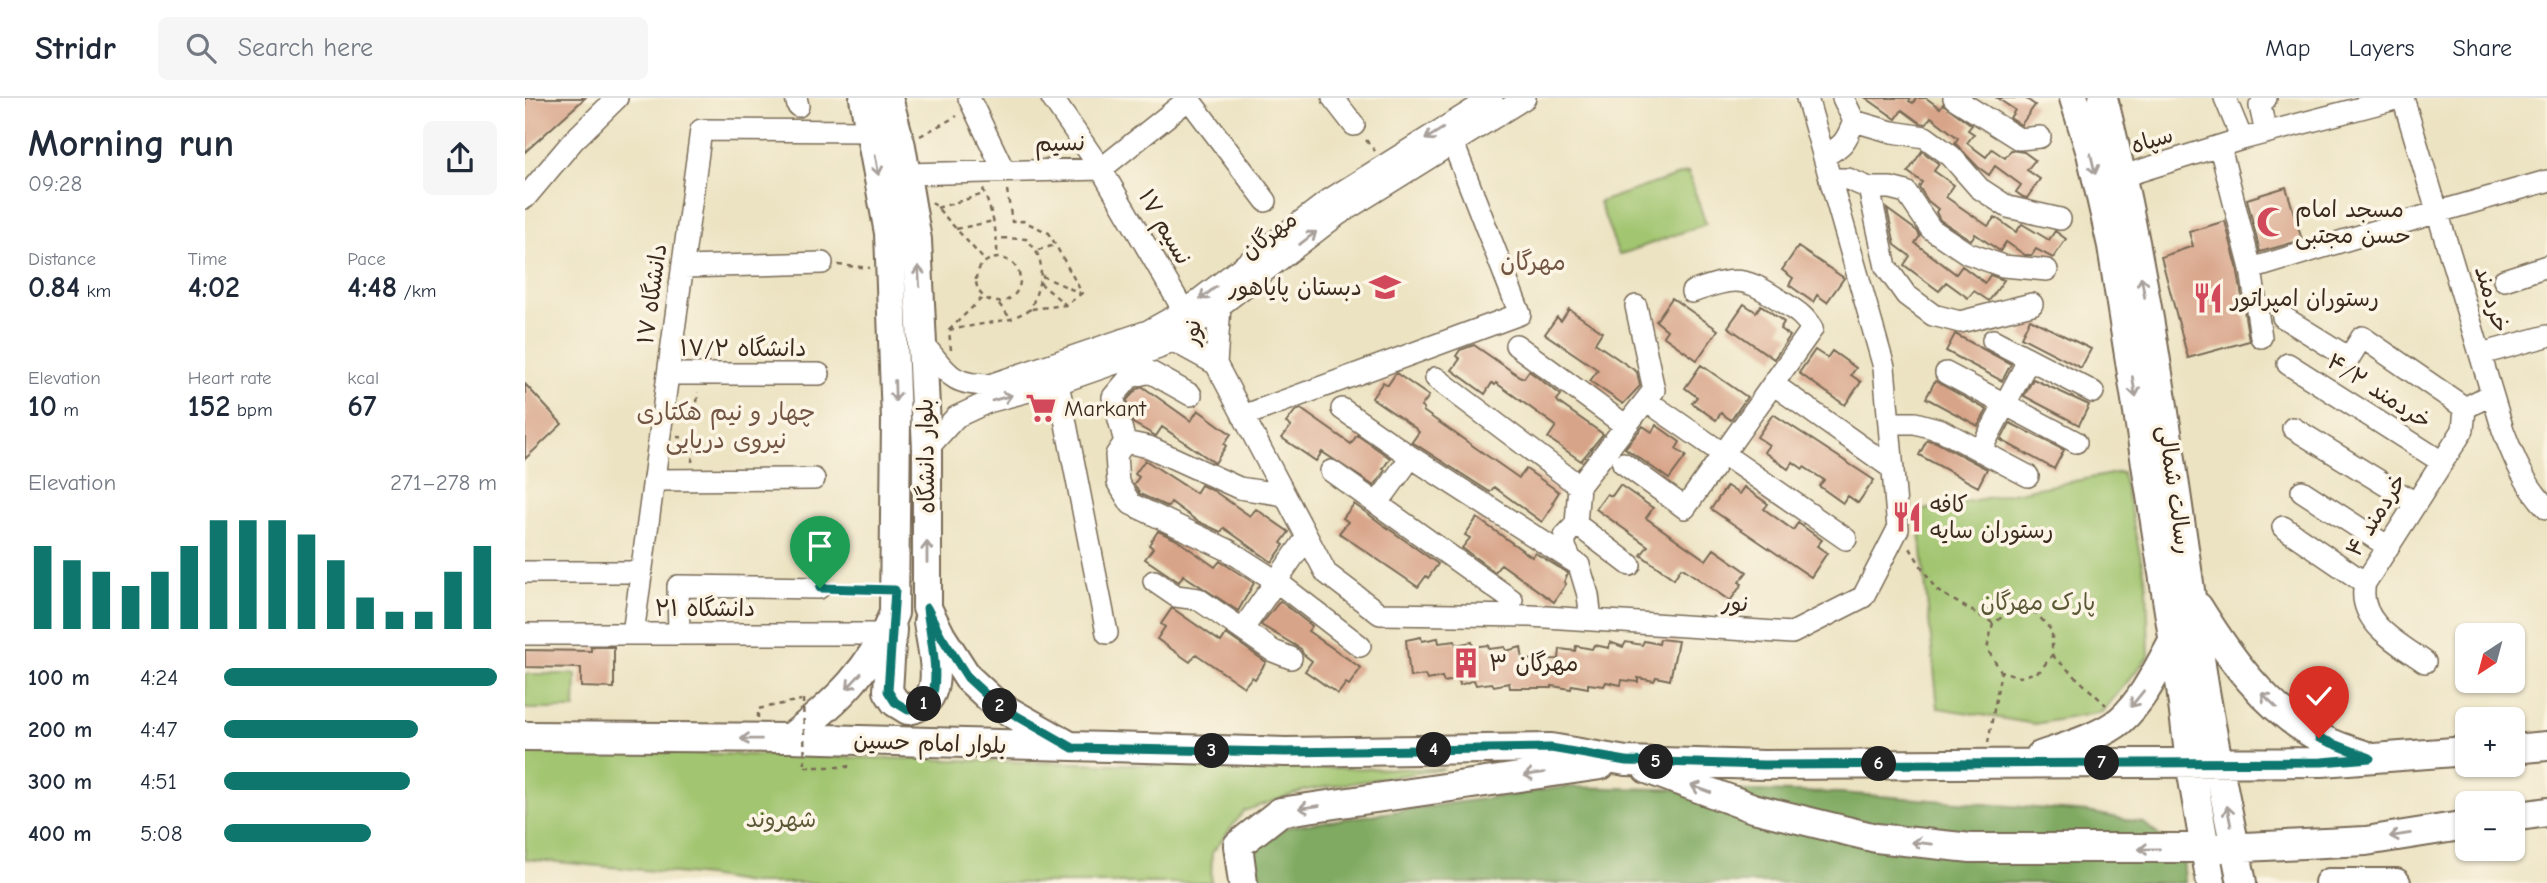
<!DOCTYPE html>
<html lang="en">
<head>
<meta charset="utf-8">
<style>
	:root { --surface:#fff; --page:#f6f6f7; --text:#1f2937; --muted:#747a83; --line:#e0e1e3; --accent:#0f766e }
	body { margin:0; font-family:"Comic Neue","Playpen Sans Arabic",sans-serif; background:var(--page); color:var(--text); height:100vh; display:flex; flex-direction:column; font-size:26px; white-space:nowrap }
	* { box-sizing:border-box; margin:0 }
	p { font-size:23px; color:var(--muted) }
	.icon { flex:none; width:38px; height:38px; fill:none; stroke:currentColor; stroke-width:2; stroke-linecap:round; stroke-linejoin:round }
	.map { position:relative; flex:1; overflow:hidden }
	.sheet { display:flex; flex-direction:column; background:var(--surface); width:525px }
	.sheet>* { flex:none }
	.needle { width:46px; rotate:216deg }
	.buttons { position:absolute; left:1930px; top:525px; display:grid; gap:14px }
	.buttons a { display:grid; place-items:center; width:70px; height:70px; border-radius:10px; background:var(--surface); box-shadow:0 2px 5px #0004; font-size:35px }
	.pin { position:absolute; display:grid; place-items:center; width:60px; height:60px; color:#fff; margin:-72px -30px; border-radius:50% 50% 50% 0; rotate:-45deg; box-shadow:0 0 7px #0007 }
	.pin .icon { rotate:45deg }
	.km { position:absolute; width:35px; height:35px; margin:-18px; border-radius:50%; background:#222; color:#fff; font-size:19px; line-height:35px; text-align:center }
	.round { display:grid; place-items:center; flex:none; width:74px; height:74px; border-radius:10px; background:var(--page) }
	.headline { display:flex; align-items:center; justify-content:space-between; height:119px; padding:0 28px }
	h1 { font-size:38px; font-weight:800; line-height:52px }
	.figures { display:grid; grid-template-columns:repeat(3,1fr); gap:10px; height:119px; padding:7px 28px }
	.figures div { display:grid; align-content:center }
	.figures b { font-size:30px; font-weight:800 }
	.figures small { font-size:19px; font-weight:400 }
	.figures p { font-size:19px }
	.chart { height:196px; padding:14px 28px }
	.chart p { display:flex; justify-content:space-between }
	.chart svg { width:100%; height:126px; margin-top:7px; stroke:var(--accent); stroke-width:6 }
	ul { padding:0 28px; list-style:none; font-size:23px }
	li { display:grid; grid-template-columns:112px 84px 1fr; align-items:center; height:52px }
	li i { height:18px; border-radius:9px; background:var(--accent) }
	header { display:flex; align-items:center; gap:42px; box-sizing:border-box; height:98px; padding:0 35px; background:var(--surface); border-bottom:2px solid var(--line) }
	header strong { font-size:33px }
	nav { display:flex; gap:38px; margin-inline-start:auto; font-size:24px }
	.search { width:490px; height:63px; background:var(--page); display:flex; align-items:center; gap:18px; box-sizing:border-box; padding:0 24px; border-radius:10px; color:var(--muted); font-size:26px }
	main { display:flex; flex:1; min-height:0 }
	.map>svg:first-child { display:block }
</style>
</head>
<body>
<header>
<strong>Stridr</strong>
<div class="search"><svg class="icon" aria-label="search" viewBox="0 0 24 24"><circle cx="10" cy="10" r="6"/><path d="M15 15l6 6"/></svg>Search here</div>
<nav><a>Map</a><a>Layers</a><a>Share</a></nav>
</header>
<main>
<section class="sheet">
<div class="headline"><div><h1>Morning run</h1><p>09:28</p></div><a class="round"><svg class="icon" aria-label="share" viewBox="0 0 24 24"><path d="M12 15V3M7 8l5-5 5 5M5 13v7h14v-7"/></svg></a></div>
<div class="figures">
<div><p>Distance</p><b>0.84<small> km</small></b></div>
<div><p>Time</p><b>4:02</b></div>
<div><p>Pace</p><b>4:48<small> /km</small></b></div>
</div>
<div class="figures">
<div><p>Elevation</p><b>10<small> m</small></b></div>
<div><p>Heart rate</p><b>152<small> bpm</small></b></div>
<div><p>kcal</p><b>67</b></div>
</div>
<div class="chart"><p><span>Elevation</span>271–278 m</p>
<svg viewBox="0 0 160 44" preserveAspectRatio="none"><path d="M5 44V15M15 44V20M25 44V24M35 44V29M45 44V24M55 44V15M65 44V6M75 44V6M85 44V6M95 44V11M105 44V20M115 44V33M125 44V38M135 44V38M145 44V24M155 44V15"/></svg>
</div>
<ul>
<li><b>100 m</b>4:24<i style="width:100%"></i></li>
<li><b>200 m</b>4:47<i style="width:71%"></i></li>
<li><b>300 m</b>4:51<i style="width:68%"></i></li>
<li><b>400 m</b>5:08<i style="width:54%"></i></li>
</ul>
</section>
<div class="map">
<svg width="2022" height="785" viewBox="0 0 2022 785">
	<rect width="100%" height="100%" fill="#fcf5e5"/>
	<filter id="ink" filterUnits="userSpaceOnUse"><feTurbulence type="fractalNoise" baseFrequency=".0143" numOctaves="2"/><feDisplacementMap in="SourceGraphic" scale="14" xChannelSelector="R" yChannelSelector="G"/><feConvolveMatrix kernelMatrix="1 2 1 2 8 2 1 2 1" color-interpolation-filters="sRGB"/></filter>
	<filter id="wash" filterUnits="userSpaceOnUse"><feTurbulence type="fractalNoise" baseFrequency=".00686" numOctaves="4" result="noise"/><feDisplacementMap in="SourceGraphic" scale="28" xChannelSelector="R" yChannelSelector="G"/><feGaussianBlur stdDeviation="1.57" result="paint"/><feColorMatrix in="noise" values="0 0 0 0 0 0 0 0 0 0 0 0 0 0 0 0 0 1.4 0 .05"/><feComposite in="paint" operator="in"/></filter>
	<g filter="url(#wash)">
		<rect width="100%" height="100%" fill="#ece3c2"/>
		<path fill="#a1c56f" stroke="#6e7846" stroke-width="2" d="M1163,74L1181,126L1094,157L1074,104Z
			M1597,374L1622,488L1624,558L1577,614L1510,626L1413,610L1393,413Z
			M0,576H51L50,611H0Z
			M0,651C306,658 613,669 919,671L781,692L719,713L687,755L686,785H224L182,778L0,761Z"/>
		<path fill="#80aa62" stroke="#5e6a40" stroke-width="2" d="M1040,689L1315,695L1563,714L1619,725L1658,758L1660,785H723L720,782L730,750L763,729Z"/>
		<g id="blocks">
			<path fill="#d8a489" d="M0,0H60L0,54Z
				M1341,0H1386L1384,3L1388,5L1391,0H1401L1415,10L1418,6L1447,27L1443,32L1449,36L1442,45L1461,59L1467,51L1480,60L1486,52L1499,54L1510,62L1502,72L1515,81L1502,100L1498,99L1491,94L1496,87L1470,68L1464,77L1453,69L1430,45L1433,40L1406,19L1401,26L1395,25L1377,12L1371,21Z
				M1472,0H1500L1510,7L1496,27L1485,20L1490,12Z
				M1397,53L1414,66L1409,73L1429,87L1421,99L1463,128L1470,119L1491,134L1497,126L1524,142L1530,133L1541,141L1528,160L1511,151L1507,157H1500L1481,144L1475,153L1450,136L1446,142L1415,122L1411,114L1413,111L1403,103L1394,89L1397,84L1383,74Z
				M1761,89L1777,142L1735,154L1722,101Z
				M1362,111L1392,133L1395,138L1390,145L1431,176L1437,168L1460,185L1465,177L1479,182L1464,203L1449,193L1443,200L1421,184L1414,193L1379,167L1385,158L1370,147Z
				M1700,123L1712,168L1724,243L1663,260L1636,159L1668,148L1664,134Z
				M1273,149L1319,180L1302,204L1292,197L1288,204L1264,187L1268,180L1257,172Z
				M1147,200L1193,232L1172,262L1138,238L1142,232L1131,223Z
				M1219,206L1231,214L1236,207L1259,224L1255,231L1265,238L1249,261L1203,229Z
				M1044,211L1077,234L1070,245L1112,274L1115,288L1098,306L1065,283L1073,272L1020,236L1032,219L1036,223Z
				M1505,221L1566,251L1556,270L1496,239Z
				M1430,236L1486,266L1477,283L1421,253Z
				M949,247L994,278L999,280L1004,273L1036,297L1032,302L1034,305L1078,336L1056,363L1023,340L1031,328L971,285L970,287L967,285L960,296L927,272L935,261L931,258L935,252Z
				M1290,252L1302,260L1307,253L1331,270L1326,277L1336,284L1320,307L1274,275Z
				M1176,267L1222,299L1206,322L1196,315L1191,322L1167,305L1172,299L1160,290Z
				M871,275L904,298L896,309L899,311L898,313L994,380L1001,371L1034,394L1027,405L1029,406L1017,424L969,389L965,394L887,344L894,334L890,330L847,300L858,284L863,287Z
				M1508,281L1564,307L1554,327L1499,298Z
				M1410,283L1462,312L1453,328L1401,300Z
				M0,286L37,326L0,361Z
				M618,289L666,323L673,312L706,336L699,346L701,348L690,365L637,329L631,338L608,325L602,302L612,291Z
				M776,311L826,346L832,337L865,360L858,371L860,372L849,388L797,354L791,363L757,340L766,328L761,325L770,313Z
				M1248,316L1349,382L1333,405L1323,398L1318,405L1294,388L1299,382L1279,369L1278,371L1268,364L1263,371L1239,354L1244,347L1232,339Z
				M1485,325L1539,352L1529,371L1476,342Z
				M1131,327L1155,344L1151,351L1161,358L1144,381L1100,350L1118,328L1127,334Z
				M1402,342L1411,344L1462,371L1453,389L1394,357Z
				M620,362L671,395L676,387L689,393L725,418L731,411L764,434L756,445L759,447L747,464L699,430L696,434L672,423L646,404L643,409L615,396L609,386L614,379L610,376Z
				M1095,387L1128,410L1121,420L1181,462L1189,451L1222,474L1214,484L1217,486L1205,503L1159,471L1156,470L1149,481L1116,457L1123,448L1071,411L1082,396L1087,398Z
				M1202,388L1214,396L1219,389L1243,406L1239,411L1268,432L1273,425L1297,442L1292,448L1302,455L1286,479L1186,411Z
				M829,406L913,466L903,480L901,478L893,489L814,435L823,424L818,420Z
				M952,420L1007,459L1010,455L1043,475L1039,484L1041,486L1029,504L976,466L970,474L937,450L945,440L940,437Z
				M633,433L652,442L690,469L695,463L729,485L713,513L658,477L654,484L620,461L628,450L624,447Z
				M755,503L787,528L783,533L836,570L824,587L821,585L813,596L780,573L787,563L778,556L776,551L736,527Z
				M647,510L696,544L701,536L741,564L730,581L727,579L719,589L671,556L665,564L632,541L640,529L636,526Z
				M896,539L897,543L913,540L914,545L930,543L931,547L947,544L948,549L963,547L964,551L980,549L981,553L996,549L998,562L1034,561L1035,551L1050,553L1051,548L1067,551L1069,547L1084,550L1085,544L1098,549L1101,544L1117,547L1119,543L1134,546L1135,541L1153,543L1145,582L1131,579L1129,583L1113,580V584L1097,582L1096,587L1081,584L1079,588L1063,586V590L1047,587L1046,591L1027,588V590H985L984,585L969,588L967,585L951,587L949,582L935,587L934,581L919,584L917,579L902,582L900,577L885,579L881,542Z
				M66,549H89V590L56,589V570L0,569V552L66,553Z"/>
		</g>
	</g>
	<g filter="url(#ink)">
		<use href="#blocks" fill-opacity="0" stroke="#796b57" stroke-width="2"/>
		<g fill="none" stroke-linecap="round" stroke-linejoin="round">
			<g stroke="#796b57" stroke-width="24">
				<path id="minor" d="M271,0L273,8
					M444,0L479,73
					M527,0L576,71L659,213
					M663,0L741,103
					M808,0L829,27
					M1429,0L1494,41L1515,39
					M1700,0L1717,41
					M1878,0L1978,332C1989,361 2000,387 2022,410
					M1329,23L1367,34L1400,39L1426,58L1454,90L1483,109L1535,121
					M1741,35L1735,8L1741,0
					M1695,49L1726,171L1736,239
					M1299,58C1318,48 1321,44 1329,23L1318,0
					M381,76L576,71L665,0
					M1598,78L1717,41L1874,0
					M1305,81H1323L1344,90H1365L1381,94L1406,131L1442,155L1478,168L1522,172
					M1344,90L1361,169L1381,197L1408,217L1435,224L1507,206
					M0,100L48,43L92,0
					M158,169L297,165
					M1726,171L1913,114L2022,83
					M1979,182L2022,168
					M1758,219L1824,260L1837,239L1940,310
					M647,242L691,266L695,208
					M1468,242L1568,294
					M398,246C423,274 424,287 465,287L623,233L659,213L804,102L967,0
					M991,247L1101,328
					M1956,256L2022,238
					M691,266L801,475L855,516L1006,518L1267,535L1338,499L1373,431L1359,269L1282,0
					M1763,266L1917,364
					M1421,275L1551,344
					M143,276H294
					M911,280L1054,388L1051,426
					M533,285L582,535
					M1248,286L1368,371
					M1132,310L1321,441
					M817,311L886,359L1054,467L1063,497L1066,522
					M718,318L995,216L928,45
					M1364,325H1390L1416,332L1503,378
					M1768,330L1890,405
					M600,344L591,357L593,385L606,406L703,452L751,483L835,548
					M600,344L624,349L714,390L760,397
					M600,344L588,299L605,279L625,274L666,297
					M402,351L431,319L463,304L533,285L634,250L670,227L814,116L1000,0
					M1455,353L1504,261
					M1098,365L1160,410L1287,231C1280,218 1271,213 1259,205C1219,178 1212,178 1167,194
					M806,373L987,502
					M129,382L289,381
					M1054,388L1129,292L1111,208
					M1777,393L1862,448
					M852,406L886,359
					M1758,429L1840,485
					M1046,462L1040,449V438L1051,426L1105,467
					M0,474H116
					M629,483L651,498L673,501L748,553L766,560
					M717,532L782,439
					M0,536H361
					M108,536L176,32L346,33
					M154,536L153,488L294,490
					M1900,564C1873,545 1831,524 1840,485L1938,332L1940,310L1967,296"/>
			</g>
			<g stroke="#796b57" stroke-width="32">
				<path id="major" d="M363,0L376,48L392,142L402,351V510L416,538L443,580L471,606L543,647
					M1549,0L1566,55L1587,148L1656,590L1665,664L1686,785
					M1578,0C1627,192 1649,391 1679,587C1690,653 1704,719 1717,785
					M1673,509C1704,559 1740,610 1793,639C1807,647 1824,652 1839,657
					M367,531L363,593L370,604L383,612C424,605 407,554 403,524
					M0,638L265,640L761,654L1026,650L1101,663L1239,667L1797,664L1942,653
					M265,640C311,604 347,571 369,515L371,322L364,135L339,0
					M1988,651L2022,648
					M1515,658C1538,650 1578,638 1596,622C1619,601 1633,570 1648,543
					M1122,671L1228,710L1351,740L1446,750H1699L1841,743L1942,727
					M1988,719L2022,714
					M718,785L713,747L755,714L1076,667
					M1804,785H1871"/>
			</g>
			<path stroke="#796b57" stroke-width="2.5" stroke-dasharray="5 5" stroke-linecap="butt" d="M395,38L432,18
				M841,42L850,53
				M458,91C467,115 473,134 472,159
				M482,92L487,124L498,123L524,135L557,195L541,207L506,211
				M407,104L461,164
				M412,110L459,96
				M431,131L469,123
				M513,152L530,147
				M451 182a22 22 0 1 1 44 0a22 22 0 1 1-44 0Z
				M313,167L345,170
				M517,178L555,195
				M515,185L541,207
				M474,206L486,221
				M424,232L486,221L506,211C515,183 525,164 501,141L473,140
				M426,252L424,232L457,200
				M152,339L169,340
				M167,364L173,294
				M1385,450L1411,492L1468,525
				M310,490L349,492
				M1488,512L1511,515L1527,533V557L1515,573L1495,579L1476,573L1462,551L1468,525Z
				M1527,557L1581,607
				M233,620V611L276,602
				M1463,645L1476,573
				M280,669H323V663"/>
			<use href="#minor" stroke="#fff" stroke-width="21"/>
			<use href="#major" stroke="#fff" stroke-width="28"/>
			<path stroke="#796b57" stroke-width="2.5" stroke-dasharray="5 5" stroke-linecap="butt" d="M278,601L280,669"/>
		</g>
		<defs><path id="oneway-shaft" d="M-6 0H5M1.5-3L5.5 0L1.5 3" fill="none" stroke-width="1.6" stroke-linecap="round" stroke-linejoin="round" transform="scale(1.75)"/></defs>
		<g stroke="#a79f9a">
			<use href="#oneway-shaft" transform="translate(909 36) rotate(148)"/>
			<use href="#oneway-shaft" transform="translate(1568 66) rotate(77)"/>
			<use href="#oneway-shaft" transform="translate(352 67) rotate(80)"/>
			<use href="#oneway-shaft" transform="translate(783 140) rotate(-37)"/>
			<use href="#oneway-shaft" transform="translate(394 178) rotate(-93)"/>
			<use href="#oneway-shaft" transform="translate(1618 189) rotate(-99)"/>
			<use href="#oneway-shaft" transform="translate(683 195) rotate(142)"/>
			<use href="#oneway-shaft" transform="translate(1609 289) rotate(81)"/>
			<use href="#oneway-shaft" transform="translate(370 293) rotate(88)"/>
			<use href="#oneway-shaft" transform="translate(477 300) rotate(-16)"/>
			<use href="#oneway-shaft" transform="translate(402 454) rotate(-90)"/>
			<use href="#oneway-shaft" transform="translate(329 583) rotate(133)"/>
			<use href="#oneway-shaft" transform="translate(1612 601) rotate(129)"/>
			<use href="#oneway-shaft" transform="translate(1744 602) rotate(-136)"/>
			<use href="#oneway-shaft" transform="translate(226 641) rotate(-179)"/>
			<use href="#oneway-shaft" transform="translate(1009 676) rotate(172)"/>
			<use href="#oneway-shaft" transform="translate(1176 691) rotate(-160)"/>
			<use href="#oneway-shaft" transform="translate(784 709) rotate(172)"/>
			<use href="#oneway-shaft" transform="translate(1704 718) rotate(-101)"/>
			<use href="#oneway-shaft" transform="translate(1875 737) rotate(171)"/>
			<use href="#oneway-shaft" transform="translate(1397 745) rotate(-174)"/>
			<use href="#oneway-shaft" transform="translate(1624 751) rotate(179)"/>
		</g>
	</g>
	<g fill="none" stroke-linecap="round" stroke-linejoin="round" filter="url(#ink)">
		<g stroke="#fff" stroke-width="14">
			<path id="route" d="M295,490L370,492L363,593L370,604L383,612C393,610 400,609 406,599C416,583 404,530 402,510L416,538L443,580L471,606L548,650L761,654L1026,650L1101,663L1239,667L1797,664L1845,660L1794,640"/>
		</g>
		<use href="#route" stroke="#0f766e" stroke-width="9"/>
	</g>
	<defs>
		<g id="mosque-bare" transform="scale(2.415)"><path d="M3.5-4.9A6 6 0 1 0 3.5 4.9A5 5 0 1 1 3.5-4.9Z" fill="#d1495b" stroke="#fcf5e5" stroke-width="2.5" paint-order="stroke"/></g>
		<g id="school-bare" transform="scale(2.415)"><path d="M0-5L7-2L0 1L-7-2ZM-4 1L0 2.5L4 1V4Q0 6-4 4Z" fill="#d1495b" stroke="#fcf5e5" stroke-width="2.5" paint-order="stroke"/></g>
		<g id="restaurant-bare" transform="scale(2.415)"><path d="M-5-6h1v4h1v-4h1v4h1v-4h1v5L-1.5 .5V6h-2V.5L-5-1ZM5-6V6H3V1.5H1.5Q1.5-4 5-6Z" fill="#d1495b" stroke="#fcf5e5" stroke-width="2.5" paint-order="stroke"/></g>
		<g id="supermarket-bare" transform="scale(2.415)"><path d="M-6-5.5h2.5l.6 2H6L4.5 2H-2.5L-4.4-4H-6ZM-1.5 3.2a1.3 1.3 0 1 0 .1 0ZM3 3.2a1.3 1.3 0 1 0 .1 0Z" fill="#d1495b" stroke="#fcf5e5" stroke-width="2.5" paint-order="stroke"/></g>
		<g id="building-bare" transform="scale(2.415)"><path d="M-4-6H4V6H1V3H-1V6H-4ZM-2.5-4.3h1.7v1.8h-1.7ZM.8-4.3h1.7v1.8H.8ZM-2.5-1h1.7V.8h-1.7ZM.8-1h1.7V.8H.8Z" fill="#d1495b" stroke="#fcf5e5" stroke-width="2.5" paint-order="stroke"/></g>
	</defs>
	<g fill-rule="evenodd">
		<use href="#mosque-bare" x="1747" y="124"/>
		<use href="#school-bare" x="860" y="189"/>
		<use href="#restaurant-bare" x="1683" y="200"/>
		<use href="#supermarket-bare" x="516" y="310"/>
		<use href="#restaurant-bare" x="1382" y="419"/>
		<use href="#building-bare" x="941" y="565"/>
	</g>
	<g text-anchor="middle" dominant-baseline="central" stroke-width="7" stroke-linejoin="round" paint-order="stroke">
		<g font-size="23" fill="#3b2a1e" stroke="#fcf5e5">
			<text transform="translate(1627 42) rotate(-17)">سپاه</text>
			<text transform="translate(535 45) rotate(-1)">نسیم</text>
			<text transform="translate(640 129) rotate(60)">نسیم ۱۷</text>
			<text transform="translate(744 137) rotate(-37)">مهرگان</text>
			<text transform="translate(127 196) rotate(-82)">دانشگاه ۱۷</text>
			<text transform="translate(1967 201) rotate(73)">خردمند</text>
			<text transform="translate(667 235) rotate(-86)">نور</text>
			<text x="218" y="250">دانشگاه ۱۷/۲</text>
			<text transform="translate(1854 293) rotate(33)">خردمند ۴/۲</text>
			<text transform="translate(401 358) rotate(-91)">بلوار دانشگاه</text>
			<text transform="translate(1650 392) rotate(82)">رسالت شمالی</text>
			<text transform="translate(1851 417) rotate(-58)">خردمند ۴</text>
			<text transform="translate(1210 505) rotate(4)">نور</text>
			<text x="180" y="510">دانشگاه ۲۱</text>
			<text transform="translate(405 645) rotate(2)">بلوار امام حسین</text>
		</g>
		<g font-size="23" fill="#3b2a1e" stroke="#fcf5e5" text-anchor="start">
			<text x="1770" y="111">مسجد امام<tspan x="1770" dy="26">حسن مجتبی</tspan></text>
			<text x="837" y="189" text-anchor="end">دبستان پایاهور</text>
			<text x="1706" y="200">رستوران امپراتور</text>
			<text x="539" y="310">Markant</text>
			<text x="1405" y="406">کافه<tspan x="1405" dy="26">رستوران سایه</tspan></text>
			<text x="964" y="565">مهرگان ۳</text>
		</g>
		<g font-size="23" fill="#5a5836" stroke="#fcf5e5">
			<text x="1513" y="504">پارک مهرگان</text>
			<text x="256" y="721">شهروند</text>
		</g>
		<g font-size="24" fill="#725543" stroke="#fcf5e5">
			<text x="1008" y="164">مهرگان</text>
			<text x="201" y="314">چهار و نیم هکتاری<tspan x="201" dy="28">نیروی دریایی</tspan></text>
		</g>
	</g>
</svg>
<div class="buttons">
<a><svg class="needle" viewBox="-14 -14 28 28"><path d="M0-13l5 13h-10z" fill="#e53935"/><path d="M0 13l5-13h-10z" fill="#747a83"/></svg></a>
<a>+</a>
<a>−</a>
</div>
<div class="pin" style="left:295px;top:490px;background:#1e9e55"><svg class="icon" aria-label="arrive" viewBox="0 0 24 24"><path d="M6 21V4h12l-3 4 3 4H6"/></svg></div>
<div class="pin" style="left:1794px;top:640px;background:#d93025"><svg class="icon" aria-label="check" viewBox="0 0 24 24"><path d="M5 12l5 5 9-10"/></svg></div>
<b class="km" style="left:399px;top:606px">1</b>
<b class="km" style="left:475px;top:608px">2</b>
<b class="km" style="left:687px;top:653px">3</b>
<b class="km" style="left:909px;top:652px">4</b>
<b class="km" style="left:1131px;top:664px">5</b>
<b class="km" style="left:1354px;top:666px">6</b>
<b class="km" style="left:1577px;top:665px">7</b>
</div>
</main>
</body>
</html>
